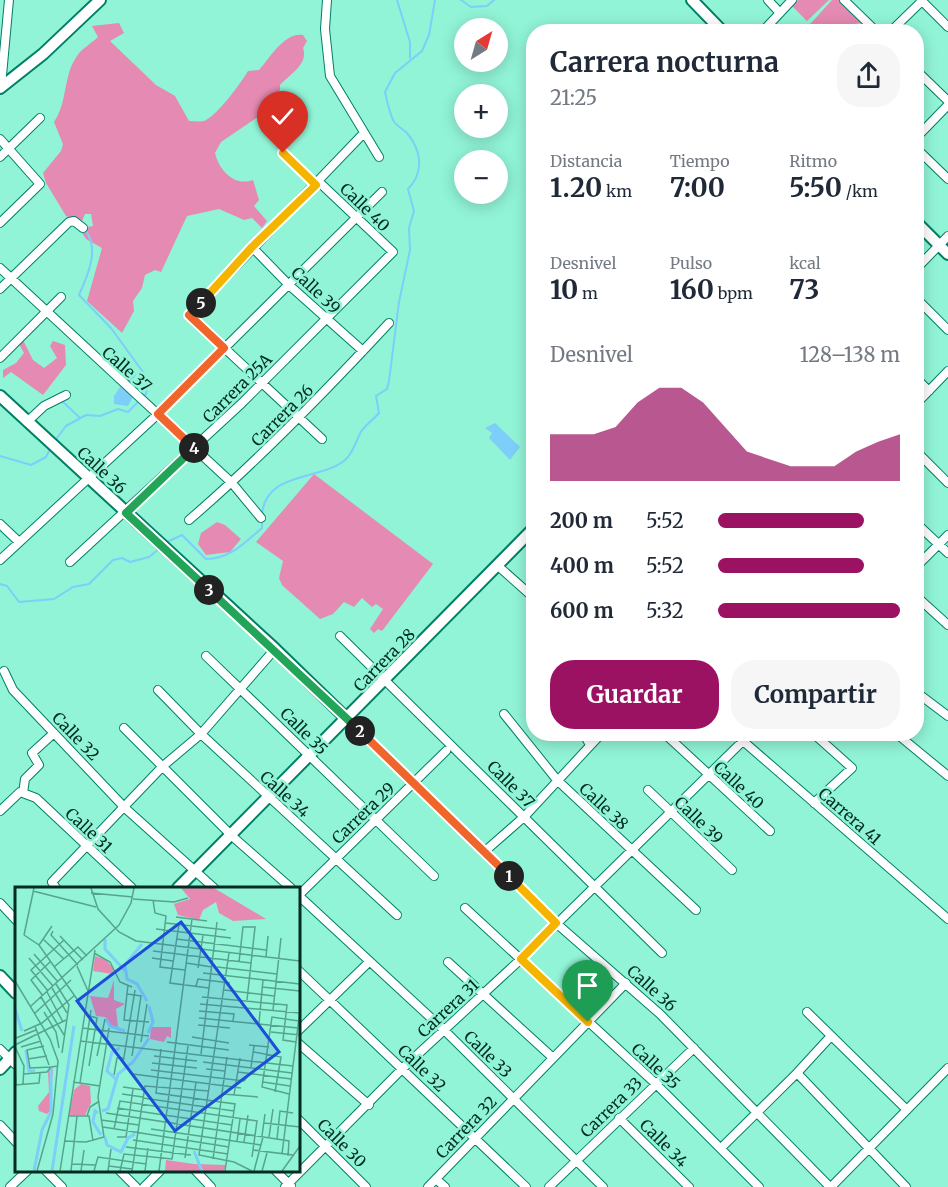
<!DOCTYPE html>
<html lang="es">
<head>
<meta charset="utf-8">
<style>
	:root { --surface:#fff; --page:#f6f6f7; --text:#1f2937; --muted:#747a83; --accent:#9c1262 }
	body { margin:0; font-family:Merriweather,serif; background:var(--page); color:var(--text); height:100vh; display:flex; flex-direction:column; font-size:22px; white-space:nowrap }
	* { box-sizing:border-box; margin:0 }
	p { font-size:20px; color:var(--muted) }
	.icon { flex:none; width:33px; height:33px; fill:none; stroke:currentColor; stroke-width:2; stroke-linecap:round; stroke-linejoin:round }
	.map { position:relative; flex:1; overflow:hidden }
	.sheet { position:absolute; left:526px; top:24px; width:398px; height:717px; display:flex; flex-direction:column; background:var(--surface); border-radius:24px; box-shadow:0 3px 15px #0003 }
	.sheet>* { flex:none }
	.needle { width:39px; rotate:37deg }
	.tools { position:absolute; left:454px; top:18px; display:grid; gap:12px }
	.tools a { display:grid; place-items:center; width:54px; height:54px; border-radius:50%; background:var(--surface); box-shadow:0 3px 15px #0003; font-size:30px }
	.pin { position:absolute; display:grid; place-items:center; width:51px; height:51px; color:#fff; margin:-62px -26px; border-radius:50% 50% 50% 0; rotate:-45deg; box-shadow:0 0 6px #0007 }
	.pin .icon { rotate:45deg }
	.km { position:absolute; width:30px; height:30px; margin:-15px; border-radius:50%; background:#222; color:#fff; font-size:16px; line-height:30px; text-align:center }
	.round { display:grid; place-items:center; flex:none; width:63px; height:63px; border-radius:24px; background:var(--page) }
	.overview { display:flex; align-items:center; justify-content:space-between; height:102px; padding:0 24px }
	h1 { font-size:27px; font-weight:700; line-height:45px }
	.stats { display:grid; grid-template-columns:repeat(3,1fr); gap:9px; height:102px; padding:6px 24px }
	.stats div { display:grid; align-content:center }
	.stats b { font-size:26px; font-weight:700 }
	.stats small { font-size:16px; font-weight:400 }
	.stats p { font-size:16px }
	.chart { height:168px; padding:12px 24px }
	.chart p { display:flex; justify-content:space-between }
	.chart svg { width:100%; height:108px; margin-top:6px; fill:var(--accent); opacity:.7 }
	.primary-button { display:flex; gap:12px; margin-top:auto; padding:12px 24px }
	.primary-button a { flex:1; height:69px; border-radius:24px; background:var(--accent); color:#fff; font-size:24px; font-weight:700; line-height:69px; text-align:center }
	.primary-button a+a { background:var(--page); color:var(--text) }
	ul { padding:0 24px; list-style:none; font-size:20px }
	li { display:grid; grid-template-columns:96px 72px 1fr; align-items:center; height:45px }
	li i { height:15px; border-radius:8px; background:var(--accent) }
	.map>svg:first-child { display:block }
</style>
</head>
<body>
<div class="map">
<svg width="948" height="1187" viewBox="0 0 948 1187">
	<rect width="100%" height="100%" fill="#91f4d6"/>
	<path fill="#e58ab2" d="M798,0H829L807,21L792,6Z
		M832,0H844L867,22L855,24L854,31L796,32L811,23Z
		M119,23L124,33L110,41L156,85L175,96L189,121C194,121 200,122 204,121C218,115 240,84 248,71L259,70C270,58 284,32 303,35L307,41L303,48C309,64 290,74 280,85V90L258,117L221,142L215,153C219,170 234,187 253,180L259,200L254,206L267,221L262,228L252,218L244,220L219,209L187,216L161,272L155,270L145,275L142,288L133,301L134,311L122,333L87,301L102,248L86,239L82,233L87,227L93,226L91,214H85L82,221L66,216L46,183L43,173L61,151L63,144L54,122C68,102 63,75 77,56C81,49 92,43 98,37L92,26Z
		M23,340L33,360L44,368L57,358L50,346L53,341L65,345L66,365L43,395L11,372L3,378V370L16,363L24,353L19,344Z
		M314,474L433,564L382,631L378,629L374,633L370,629L383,609L376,604L372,607L362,598L354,607L344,602L333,614L320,619L282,585L279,578L283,561L256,542Z
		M217,522L225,525L241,539L230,552L206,555L198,544L201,533Z"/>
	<path fill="#7dcef8" d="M120,360L136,375L130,382L110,370L115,361Z
		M122,384L133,397L128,406L114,404V396Z
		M495,423L520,447L510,460L489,438L492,433L485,428Z"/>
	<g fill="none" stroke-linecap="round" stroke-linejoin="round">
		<path stroke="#7dcef8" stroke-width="2" d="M397,0L410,42V58
			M461,0L471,7L487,6L494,0
			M60,399L79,417
			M54,442L66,426L86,415L100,416L118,409L128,412L146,394L148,379L111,328L79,295C88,275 100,248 85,230
			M0,456L31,465L46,457L51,447
			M262,515C265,471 320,481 345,460C355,452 358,433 363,429C368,423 374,419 379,413L376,396L387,389L389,381L399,302L410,250L409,228L414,211L408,189C424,173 422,151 407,133C403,129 395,125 393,120C389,111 387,101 385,92L395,73L422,51L429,35L435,0
			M167,542L182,535L206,559C230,559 244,543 262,528V521
			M0,584L7,586L19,602L54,599L73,587L89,584L113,560L122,558L130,562L149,557L160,548"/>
		<g stroke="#007f66" stroke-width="10">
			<path id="street" d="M327,0L325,29L330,76L379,157
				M768,0L780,13
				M844,0L877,32
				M921,0L948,27
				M762,32L792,0
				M890,32L922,1
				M916,70L948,101
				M1,86L9,0
				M916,138L948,105
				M0,139L40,184L0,223
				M916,148L948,179
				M283,153L316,185
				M0,157L40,118
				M252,247L289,285L363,351
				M0,268L232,483L261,518
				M916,269L948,236
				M0,289L69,222L74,221L83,228
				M916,298L948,330
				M0,358L61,297
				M916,378L929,391
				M916,404L948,371
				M27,422L44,406L66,395
				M322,439L189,315L363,134
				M916,451L948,483
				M189,520C260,459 325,392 389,323
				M916,523L948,553
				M0,524L19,542
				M0,560L158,414L382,192
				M70,562L242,403L393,252L319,182
				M497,565L534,598
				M916,567L948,535
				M916,596L948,625
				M340,636L662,953
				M206,656L434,876
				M4,671L13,690L125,808L214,888
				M158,690L201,734L397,915
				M916,692L948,716
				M504,714L557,780L696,910
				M347,719L556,923L660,1014L830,1187
				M124,728L232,836L291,888
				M584,734L590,745
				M665,734L770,831
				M735,734L948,919
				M814,734L852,768L814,803
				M897,734L948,776
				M648,790L732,870
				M23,793L25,779L39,765L32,753L54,733
				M0,811L20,792L36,798L132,888
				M484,852L524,817L601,734
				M56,888L52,882L163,766L201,734L275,649
				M298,895L444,1030L603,1187
				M298,896L446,751
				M0,903L16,920
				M465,908L655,1083L759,1187
				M448,962L552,1057
				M298,970L526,1187
				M807,1012L907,1110
				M298,1031L369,962
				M298,1043L369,1105
				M0,1049L16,1065
				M797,1073L906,1187
				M619,1118L689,1187
				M298,1119L366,1187
				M0,1125L16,1142
				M721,1148L797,1073L831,1036
				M45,1170L62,1187
				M119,1170L136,1187
				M195,1170L211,1187
				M275,1170L291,1186
				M436,1179L445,1187
				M10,1187L28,1170
				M144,1187L161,1170
				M285,1187L403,1068L521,959L750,734
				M428,1187L626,983
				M549,1187L694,1048
				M831,1187L948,1068"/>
		</g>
		<g stroke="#007f66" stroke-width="14">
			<path id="secondary" d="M692,0L723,32
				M0,88L43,54L100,0
				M916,222L948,254
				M0,396L275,649L347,719
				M178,888L534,528
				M0,976L16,993
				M0,1069L16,1052"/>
		</g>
		<use href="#street" stroke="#fff" stroke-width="8"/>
		<use href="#secondary" stroke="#fff" stroke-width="10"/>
	</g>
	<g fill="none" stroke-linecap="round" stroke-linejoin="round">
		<g stroke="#fff" stroke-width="12">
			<path id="split-1" d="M509,876L556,923L521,959L588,1022"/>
		</g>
		<g stroke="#fff" stroke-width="12">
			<path id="split-2" d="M360,731L509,876"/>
		</g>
		<g stroke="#fff" stroke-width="12">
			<path id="split-3" d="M209,590L360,731"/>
		</g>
		<g stroke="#fff" stroke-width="12">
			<path id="split-4" d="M194,448L126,513L209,590"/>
		</g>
		<g stroke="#fff" stroke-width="12">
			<path id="split-5" d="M194,448L158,414L224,348L189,315L201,303"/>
		</g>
		<g stroke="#fff" stroke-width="12">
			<path id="split-6" d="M201,303L252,247L316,185L283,153"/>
		</g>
		<use href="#split-1" stroke="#f5b400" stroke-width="8"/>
		<use href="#split-2" stroke="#f0652b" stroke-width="8"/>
		<use href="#split-3" stroke="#22a559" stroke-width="8"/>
		<use href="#split-4" stroke="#22a559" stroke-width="8"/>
		<use href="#split-5" stroke="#f0652b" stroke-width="8"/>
		<use href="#split-6" stroke="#f5b400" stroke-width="8"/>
	</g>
	<g text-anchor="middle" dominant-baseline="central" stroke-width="5" stroke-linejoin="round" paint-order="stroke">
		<g font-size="16" fill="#002c21" stroke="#91f4d6">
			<text transform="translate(365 207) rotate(44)">Calle 40</text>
			<text transform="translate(316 290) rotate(43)">Calle 39</text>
			<text transform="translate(127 369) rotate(41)">Calle 37</text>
			<text transform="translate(237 388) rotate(-45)">Carrera 25A</text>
			<text transform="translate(282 415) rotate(-45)">Carrera 26</text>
			<text transform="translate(102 470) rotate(43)">Calle 36</text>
			<text transform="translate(384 660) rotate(-46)">Carrera 28</text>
			<text transform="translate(304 731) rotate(45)">Calle 35</text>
			<text transform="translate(76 736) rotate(46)">Calle 32</text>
			<text transform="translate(511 784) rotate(45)">Calle 37</text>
			<text transform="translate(739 785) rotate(43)">Calle 40</text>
			<text transform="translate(285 794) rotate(42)">Calle 34</text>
			<text transform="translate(604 806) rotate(43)">Calle 38</text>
			<text transform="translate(363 813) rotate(-44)">Carrera 29</text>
			<text transform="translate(850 816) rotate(41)">Carrera 41</text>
			<text transform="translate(699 820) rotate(44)">Calle 39</text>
			<text transform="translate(89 830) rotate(43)">Calle 31</text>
			<text transform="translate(652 988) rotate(42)">Calle 36</text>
			<text transform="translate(448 1008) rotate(-43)">Carrera 31</text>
			<text transform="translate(488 1054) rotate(44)">Calle 33</text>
			<text transform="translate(656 1066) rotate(43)">Calle 35</text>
			<text transform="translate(422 1068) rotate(44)">Calle 32</text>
			<text transform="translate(611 1107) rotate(-44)">Carrera 33</text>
			<text transform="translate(466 1127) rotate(-46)">Carrera 32</text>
			<text transform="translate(342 1143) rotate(45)">Calle 30</text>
			<text transform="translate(664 1143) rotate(45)">Calle 34</text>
		</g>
	</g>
	<g transform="translate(15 887)">
		<rect width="285" height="285" fill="#91f4d6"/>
		<path d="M166,1H199L251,32L218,34L204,26L201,15L188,23L184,33L163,28L159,17L175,12ZM80,69L91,73L99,82L97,87L78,84ZM99,93V113L110,117L101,122L103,140L97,139L90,130L81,129L75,109L93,111ZM136,140H156V151L152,149L149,155L135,152ZM38,181L35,224L32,227L24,224L23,219L34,205L33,184ZM66,197L75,199L76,216L70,228H54L59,203ZM151,273L179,277L211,278L209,284H150Z" fill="#e58ab2"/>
		<path fill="none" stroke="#7dcef8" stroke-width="3" d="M90,52V62L112,86M127,57L110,78L112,92L122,97L132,114M0,122L7,144M91,132L95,139L110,144M133,146L138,135L134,119M11,163L14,184H20M102,193L92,184L97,165L105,161M87,224L93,222L103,187L118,175L134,151M83,226L80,224L78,235L86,248M90,250L92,258L106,265L113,251L120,247M179,264L187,284M19,284L27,243L36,225V181M37,284L59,139"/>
		<path fill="none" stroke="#57a48e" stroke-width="1.5" d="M76,1L83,22L104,45L121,54L285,74M18,4L81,20M76,6L118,10M118,12L159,15L173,11M138,13L140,26L151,29L145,80L170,83M161,30L192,34M151,36L211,43M164,37L155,96L194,101M141,42L216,51M38,44L36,48L63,78M9,48L24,58L69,122M9,48L19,1M45,49L68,73M28,52L49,72M161,52L251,63M24,58L37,39M138,64L236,76M79,66L95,75L105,95L117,100M214,66L184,268L219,275L237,284M19,67L43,95M251,70L253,49M14,71L38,99M137,71L158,74M224,75L228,40H240L232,113M171,76L197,80M62,79L73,104M39,80L63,60L72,69M202,80L262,87M183,81L188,48M188,86L285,97M0,94L35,152L43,174L38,227L22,284M41,97L54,118L47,166M113,98L109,133L134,135M181,99L183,92L215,96M247,100L285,104M37,101L52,126M209,103L259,109M33,104L16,83L49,53M32,105L48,135M112,107L126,109L117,169M28,109L16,93L35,75M26,110L49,148M187,110L272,118L268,153L281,155M185,117L285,126M16,119L104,38L116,16L119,1M258,123L266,51M184,124L219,127L218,134M29,125L41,145L44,161M20,126L56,93M184,131L283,141M244,136L248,93M183,138L215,141M20,139L34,178M67,141L134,149M9,144L27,136L60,108M256,145L285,148M177,150L214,156M1,151L21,143M65,154L278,179M126,155L132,117M152,155L214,163M0,158L51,133M234,158L254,160M29,159L12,163L15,181L36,180M0,160L9,179L8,197M6,160L26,154M146,162L141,206L220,217L210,284M239,165L266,170L260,205M186,167L202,35M82,169L90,132M139,169L182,174M0,172L1,198M13,172L32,169M188,175L277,186M108,176L120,103M137,176L182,181M74,179L82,131L75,129M236,180L239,159M191,182L210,184M136,183L229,194L232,190M223,185L276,192M9,187L32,185L36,180L43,179M118,187L226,201M99,188L102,171H109M58,195L85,199M248,195L275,199M65,196L76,123M0,198L24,196L25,186M108,200L129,203M107,207L128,210M208,207L243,210M274,207L247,200L257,130L284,134M219,208L225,171M128,211L219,224M102,221L217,238M91,226L268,253M53,229H74L78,254M72,229L75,220L83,215M86,233L124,238M249,236L285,240M88,240L214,260M99,242L105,214L242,234L237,270M136,242L246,258M247,249L250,227M102,250H111L118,202M254,250L258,222M262,252L265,224L278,226M118,253L213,267M268,253L274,254L273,269M49,254L71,255L89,250L83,210L94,141M222,254L225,232M229,255L233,228M111,260L176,268M238,263L278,268M267,267L285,123M170,271L181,195M198,272L212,170M57,277L80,278M94,279L117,282M45,284L80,63M56,284L62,229M66,284L69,263M79,284L83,270L131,277M93,284L96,262M105,284L109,267L157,272L173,159M117,284L130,199L194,204M130,284L133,261M144,284L177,32M239,284L248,250M247,284L252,266M267,284L285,259"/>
		<path fill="#1d4ed8" fill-opacity="0.15" stroke="#1d4ed8" stroke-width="3" d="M166,35L264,165L160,244L62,114Z"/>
		<rect width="285" height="285" fill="none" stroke="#002c21" stroke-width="3"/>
	</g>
</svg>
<div class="tools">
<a><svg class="needle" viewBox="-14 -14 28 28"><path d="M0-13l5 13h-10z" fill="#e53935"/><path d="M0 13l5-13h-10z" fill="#747a83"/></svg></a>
<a>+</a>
<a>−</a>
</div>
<div class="pin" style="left:588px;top:1022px;background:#1e9e55"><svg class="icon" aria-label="arrive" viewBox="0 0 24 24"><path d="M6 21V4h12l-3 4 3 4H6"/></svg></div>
<div class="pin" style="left:283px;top:153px;background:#d93025"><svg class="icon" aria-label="check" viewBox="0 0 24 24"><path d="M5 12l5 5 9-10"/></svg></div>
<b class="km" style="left:509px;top:876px">1</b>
<b class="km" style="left:360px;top:731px">2</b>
<b class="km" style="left:209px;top:590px">3</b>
<b class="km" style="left:194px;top:448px">4</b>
<b class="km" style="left:201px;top:303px">5</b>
<section class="sheet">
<div class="overview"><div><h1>Carrera nocturna</h1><p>21:25</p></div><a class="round"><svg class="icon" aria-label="share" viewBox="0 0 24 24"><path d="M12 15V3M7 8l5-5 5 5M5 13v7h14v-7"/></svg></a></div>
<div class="stats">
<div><p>Distancia</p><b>1.20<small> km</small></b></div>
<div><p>Tiempo</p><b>7:00</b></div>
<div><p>Ritmo</p><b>5:50<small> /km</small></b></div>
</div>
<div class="stats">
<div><p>Desnivel</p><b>10<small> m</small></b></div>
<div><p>Pulso</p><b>160<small> bpm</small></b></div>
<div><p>kcal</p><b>73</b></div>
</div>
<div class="chart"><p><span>Desnivel</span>128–138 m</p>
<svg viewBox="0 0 160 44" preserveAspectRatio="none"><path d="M0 44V25L10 25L20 25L30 22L40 12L50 6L60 6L70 12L80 22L90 32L100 35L110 38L120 38L130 38L140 32L150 28L160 25V44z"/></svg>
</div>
<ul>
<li><b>200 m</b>5:52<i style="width:80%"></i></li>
<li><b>400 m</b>5:52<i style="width:80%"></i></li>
<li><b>600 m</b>5:32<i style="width:100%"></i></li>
</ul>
<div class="primary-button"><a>Guardar</a><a>Compartir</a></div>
</section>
</div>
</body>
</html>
